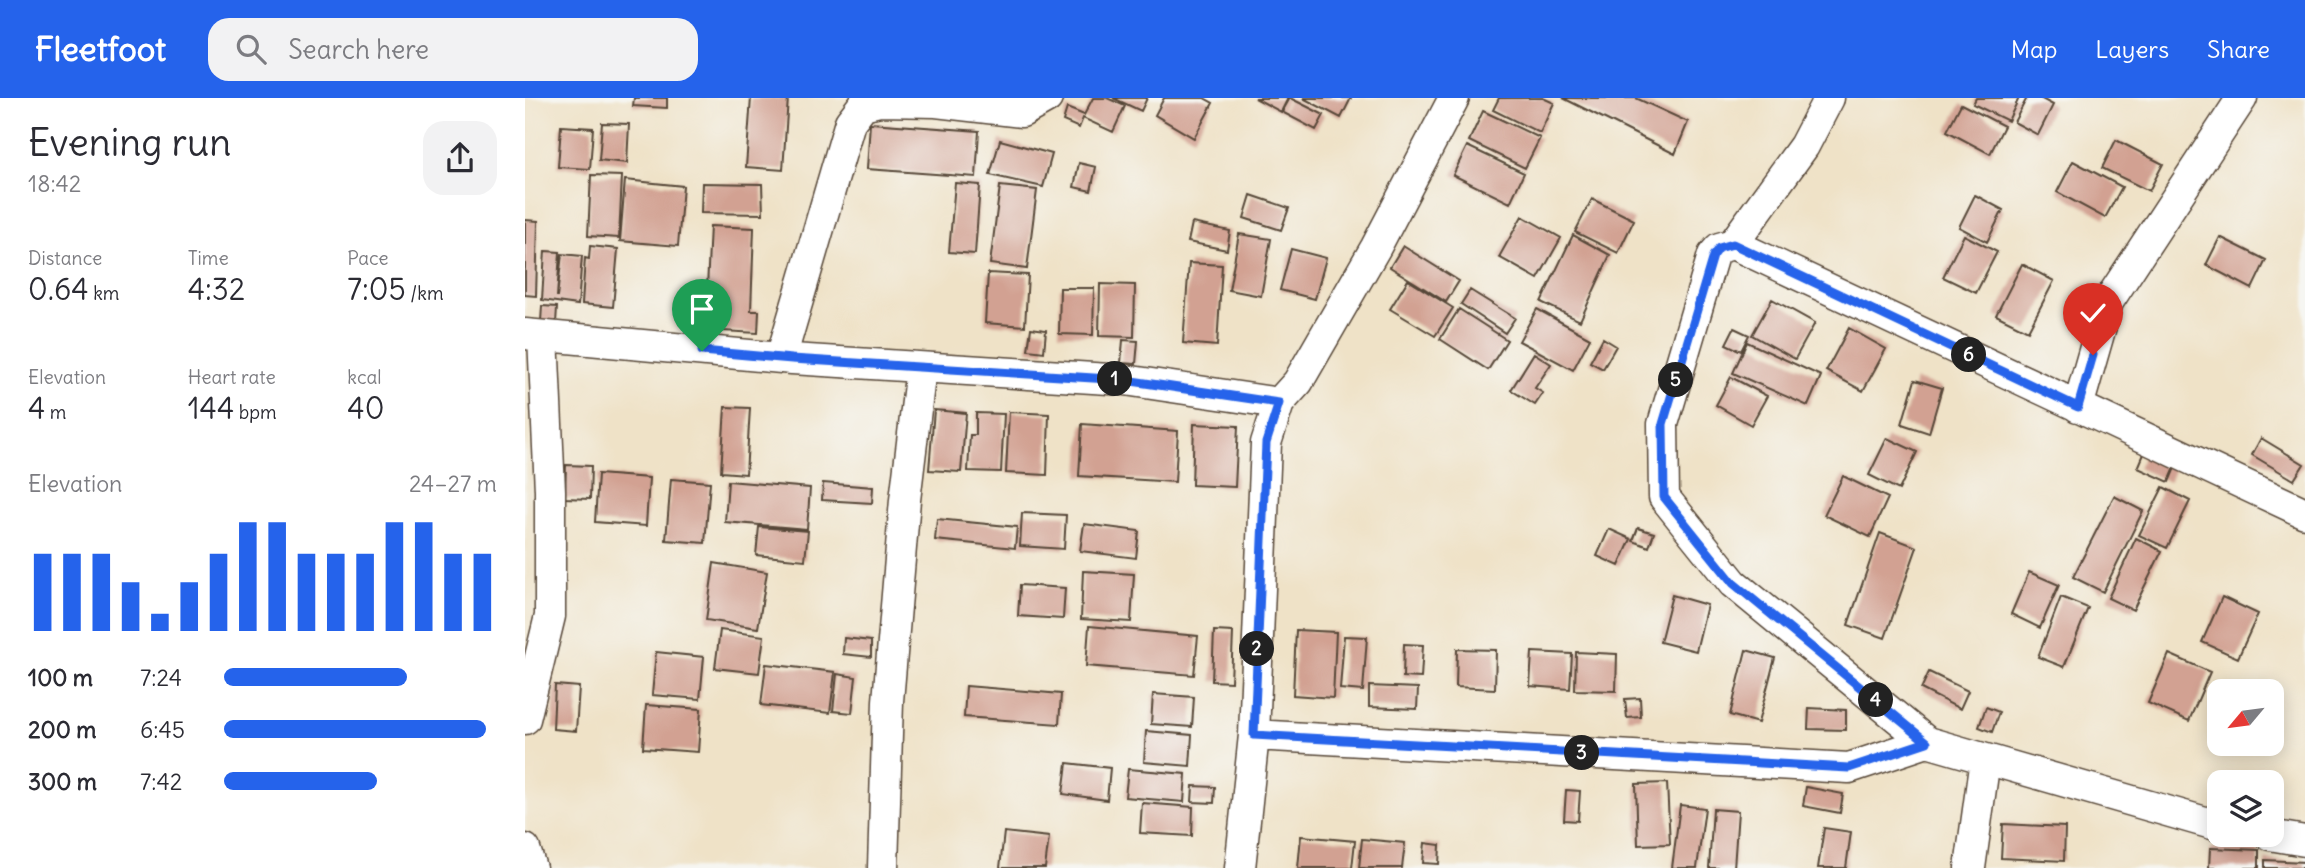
<!DOCTYPE html>
<html lang="en">
<head>
<meta charset="utf-8">
<style>
	:root { --surface:#fff; --page:#f2f2f3; --text:#2b2b33; --muted:#7c7c81; --accent:#2563eb }
	body { margin:0; font-family:Delius,sans-serif; background:var(--page); color:var(--text); height:100vh; display:flex; flex-direction:column; font-size:26px; white-space:nowrap }
	* { box-sizing:border-box; margin:0 }
	p { font-size:23px; color:var(--muted) }
	.icon { flex:none; width:38px; height:38px; fill:none; stroke:currentColor; stroke-width:2; stroke-linecap:round; stroke-linejoin:round }
	.map { position:relative; flex:1; overflow:hidden }
	.details { display:flex; flex-direction:column; background:var(--surface); width:525px }
	.details>* { flex:none }
	.needle { width:46px; rotate:241deg }
	.buttons { position:absolute; left:1682px; top:581px; display:grid; gap:14px }
	.buttons a { display:grid; place-items:center; width:77px; height:77px; border-radius:14px; background:var(--surface); box-shadow:0 4px 18px #0003; font-size:35px }
	.pin { position:absolute; display:grid; place-items:center; width:60px; height:60px; color:#fff; margin:-72px -30px; border-radius:50% 50% 50% 0; rotate:-45deg; box-shadow:0 0 7px #0007 }
	.pin .icon { rotate:45deg }
	.km { position:absolute; width:35px; height:35px; margin:-18px; border-radius:50%; background:#222; color:#fff; font-size:19px; line-height:35px; text-align:center }
	.round { display:grid; place-items:center; flex:none; width:74px; height:74px; border-radius:21px; background:var(--page) }
	.summary { display:flex; align-items:center; justify-content:space-between; height:119px; padding:0 28px }
	h1 { font-size:38px; font-weight:600; line-height:52px }
	.stats { display:grid; grid-template-columns:repeat(3,1fr); gap:10px; height:119px; padding:7px 28px }
	.stats div { display:grid; align-content:center }
	.stats b { font-size:30px; font-weight:600 }
	.stats small { font-size:19px; font-weight:400 }
	.stats p { font-size:19px }
	.chart { height:196px; padding:14px 28px }
	.chart p { display:flex; justify-content:space-between }
	.chart svg { width:100%; height:126px; margin-top:7px; stroke:var(--accent); stroke-width:6 }
	ul { padding:0 28px; list-style:none; font-size:23px }
	li { display:grid; grid-template-columns:112px 84px 1fr; align-items:center; height:52px }
	li i { height:18px; border-radius:9px; background:var(--accent) }
	header { display:flex; align-items:center; gap:42px; box-sizing:border-box; height:98px; padding:0 35px; background:var(--accent); color:#fff }
	header strong { font-size:33px }
	nav { display:flex; gap:38px; margin-inline-start:auto; font-size:24px }
	.search { width:490px; height:63px; background:var(--page); display:flex; align-items:center; gap:18px; box-sizing:border-box; padding:0 24px; border-radius:21px; color:var(--muted); font-size:26px }
	main { display:flex; flex:1; min-height:0 }
	.map>svg:first-child { display:block }
</style>
</head>
<body>
<header>
<strong>Fleetfoot</strong>
<div class="search"><svg class="icon" aria-label="search" viewBox="0 0 24 24"><circle cx="10" cy="10" r="6"/><path d="M15 15l6 6"/></svg>Search here</div>
<nav><a>Map</a><a>Layers</a><a>Share</a></nav>
</header>
<main>
<section class="details">
<div class="summary"><div><h1>Evening run</h1><p>18:42</p></div><a class="round"><svg class="icon" aria-label="share" viewBox="0 0 24 24"><path d="M12 15V3M7 8l5-5 5 5M5 13v7h14v-7"/></svg></a></div>
<div class="stats">
<div><p>Distance</p><b>0.64<small> km</small></b></div>
<div><p>Time</p><b>4:32</b></div>
<div><p>Pace</p><b>7:05<small> /km</small></b></div>
</div>
<div class="stats">
<div><p>Elevation</p><b>4<small> m</small></b></div>
<div><p>Heart rate</p><b>144<small> bpm</small></b></div>
<div><p>kcal</p><b>40</b></div>
</div>
<div class="chart"><p><span>Elevation</span>24–27 m</p>
<svg viewBox="0 0 160 44" preserveAspectRatio="none"><path d="M5 44V17M15 44V17M25 44V17M35 44V27M45 44V38M55 44V27M65 44V17M75 44V6M85 44V6M95 44V17M105 44V17M115 44V17M125 44V6M135 44V6M145 44V17M155 44V17"/></svg>
</div>
<ul>
<li><b>100 m</b>7:24<i style="width:67%"></i></li>
<li><b>200 m</b>6:45<i style="width:96%"></i></li>
<li><b>300 m</b>7:42<i style="width:56%"></i></li>
</ul>
</section>
<div class="map">
<svg width="1780" height="770" viewBox="0 0 1780 770">
	<rect width="100%" height="100%" fill="#f6f6f2"/>
	<filter id="ink" filterUnits="userSpaceOnUse"><feTurbulence type="fractalNoise" baseFrequency=".0143" numOctaves="2"/><feDisplacementMap in="SourceGraphic" scale="14" xChannelSelector="R" yChannelSelector="G"/><feConvolveMatrix kernelMatrix="1 2 1 2 8 2 1 2 1" color-interpolation-filters="sRGB"/></filter>
	<filter id="wash" filterUnits="userSpaceOnUse"><feTurbulence type="fractalNoise" baseFrequency=".00686" numOctaves="4" result="noise"/><feDisplacementMap in="SourceGraphic" scale="28" xChannelSelector="R" yChannelSelector="G"/><feGaussianBlur stdDeviation="1.57" result="paint"/><feColorMatrix in="noise" values="0 0 0 0 0 0 0 0 0 0 0 0 0 0 0 0 0 1.4 0 .05"/><feComposite in="paint" operator="in"/></filter>
	<g filter="url(#wash)">
		<rect width="100%" height="100%" fill="#efe2c7"/>
		<g id="blocks">
			<path fill="#d2a192" d="M109,0H142V10L108,8Z
				M226,0H263L258,72L221,69Z
				M568,0H582L600,8L588,34L558,20L554,30L538,23L542,10L559,17Z
				M588,0H622L616,13Z
				M639,0H679L688,5L669,40L630,17Z
				M730,0H763L756,14Z
				M765,0L799,17L791,32L757,14Z
				M778,0H826L816,20Z
				M974,0H1018L1029,5L1015,35L968,12Z
				M1038,0H1111L1163,24L1150,56Z
				M1451,0H1494L1483,23L1448,6Z
				M1502,0H1515L1528,7L1513,37L1489,24Z
				M1436,6L1479,28L1465,56L1422,33Z
				M958,13L1015,40L1000,70L944,43Z
				M77,25L104,26L102,65L74,62Z
				M345,25L454,33L451,79L342,71Z
				M36,28L68,30L65,71L33,69Z
				M475,42L527,56L518,89L465,77Z
				M1591,42L1638,66L1624,93L1577,70Z
				M942,48L999,75L985,105L928,77Z
				M1548,63L1597,89L1580,120L1532,94Z
				M554,65L571,69L566,93L549,89Z
				M66,77L97,78L94,140L63,138Z
				M100,82L158,88L153,148L95,143Z
				M177,85L237,86L238,116L176,115Z
				M430,85L455,87L450,156L424,154Z
				M475,88L512,92L502,171L465,166Z
				M726,97L764,110L756,132L719,120Z
				M1450,97L1478,112L1462,144L1434,129Z
				M1067,101L1109,122L1093,155L1050,134Z
				M997,118L1036,140L1013,181L974,159Z
				M0,122L13,123L11,198L0,197Z
				M667,125L705,133L702,152L663,144Z
				M185,128L229,130L226,213H234L233,235L180,232Z
				M714,136L746,141L736,198L704,192Z
				M1048,137L1085,157L1055,223L1016,204Z
				M1439,137L1472,154L1451,195L1418,179Z
				M1695,139L1741,162L1727,191L1681,167Z
				M65,148L93,151L88,209L57,206L60,160L64,161Z
				M878,148L934,183L921,204L865,169Z
				M766,151L801,160L790,201L755,192Z
				M20,153L35,154L32,199L37,156L57,158L53,207L17,202Z
				M664,165L697,167L692,248L658,245Z
				M1497,166L1529,183L1503,233L1471,217Z
				M463,175L503,177L500,228L460,225Z
				M883,182L928,210L910,238L865,211Z
				M575,186L610,187L609,239L574,238Z
				M535,190H569L568,237L534,236Z
				M945,192L990,220L980,235L936,206Z
				M1247,201L1290,225L1270,261L1227,237Z
				M17,208L32,209L31,225L16,224Z
				M934,211L982,242L963,272L915,241Z
				M1012,211L1065,240L1048,272L994,243Z
				M506,230L521,232L519,254L503,252Z
				M1209,230L1224,237L1216,253L1201,246Z
				M1324,230L1361,251L1338,293L1301,273Z
				M1078,240L1091,248L1078,271L1065,264Z
				M598,242L613,243L611,266L596,265Z
				M1222,244L1296,278L1283,308L1208,275Z
				M1009,255L1026,266L1010,290L1018,295L1010,307L986,292Z
				M1206,279L1242,298L1226,327L1191,307Z
				M1390,282L1417,290L1404,335L1377,326Z
				M200,309L225,310L221,376L196,374Z
				M409,312L441,315L436,374L404,372Z
				M484,314L524,316L522,377L481,375Z
				M451,315L479,316L476,374L443,373L445,337H451Z
				M557,326L653,333L650,384L554,378Z
				M669,326L713,328L710,389L667,387Z
				M1362,340L1392,354L1374,392L1344,377Z
				M1736,340L1779,366L1769,382L1727,357Z
				M1621,351L1652,365L1644,384L1613,370Z
				M41,367L66,368L65,401L40,400Z
				M73,376L124,380L121,428L70,424Z
				M1318,378L1363,400L1345,439L1299,417Z
				M146,381L185,384L180,445L141,442Z
				M203,383L285,390L282,431L200,424Z
				M298,385L348,389L347,405L297,402Z
				M1638,389L1665,403L1642,450L1614,437Z
				M1589,398L1618,413L1578,494L1548,479Z
				M497,415L541,417L539,451L495,448Z
				M412,421L492,429L490,450L410,442Z
				M559,426L614,433L611,460L555,453Z
				M234,429L283,433L280,462L231,457Z
				M1113,430L1129,435L1124,449L1108,443Z
				M1084,431L1106,441L1094,468L1072,458Z
				M1355,435L1392,449L1360,540L1323,527Z
				M1611,440L1637,453L1608,512L1583,500Z
				M189,465L242,474L233,530L181,522Z
				M558,473L609,476L606,524L556,521Z
				M1504,474L1534,487L1515,530L1486,516Z
				M495,487L540,490L538,521L493,518Z
				M1147,497L1182,507L1171,553L1135,544Z
				M1536,499L1563,510L1539,569L1513,559Z
				M1697,499L1733,516L1713,560L1677,544Z
				M564,528L673,538L669,577L561,568Z
				M195,532L239,538L234,575L190,570Z
				M771,532L811,534L808,600L768,597Z
				M689,533L708,534L706,584L687,583Z
				M819,538L842,539L838,593L815,591Z
				M319,540L346,543V559L318,556Z
				M879,546L898,547L896,580L878,579Z
				M932,551L971,552L970,591L931,589Z
				M1221,552L1250,560L1233,625L1205,617Z
				M131,554L179,559L175,601L127,597Z
				M1007,554L1047,556L1045,591L1005,588Z
				M1051,554L1092,556L1091,593L1050,592Z
				M1644,556L1685,574L1664,623L1623,605Z
				M241,566L310,574L305,615L236,607Z
				M1404,574L1443,593L1435,611L1396,591Z
				M312,576L331,579L327,615L308,613Z
				M30,587L54,589L51,633L28,631Z
				M441,588L536,596L534,626L439,619Z
				M844,588L893,590L892,611L844,609Z
				M628,596L669,599L667,629L626,626Z
				M1115,600L1116,619L1102,620L1100,601Z
				M121,607L176,611L173,654L118,650Z
				M1461,609L1474,614L1467,634L1454,629Z
				M1284,610L1321,612V632L1283,631Z
				M621,633L667,637L665,668L619,664Z
				M542,665L585,670L582,702L538,696Z
				M603,671L661,676L659,704L600,699Z
				M1142,685L1145,746L1113,747L1111,686Z
				M668,688L690,689L689,705L667,704Z
				M1281,689L1318,696L1315,715L1278,708Z
				M1041,692L1055,693L1053,723L1039,722Z
				M617,705L668,709L667,738L615,735Z
				M1155,707L1180,710L1172,770H1147Z
				M1188,711L1213,713L1209,770H1184Z
				M1478,726L1540,729L1539,763L1476,760Z
				M1299,730L1326,734L1321,770H1293Z
				M479,734L524,739L520,770H475Z
				M776,738L830,743L827,770H773Z
				M837,741L880,745L877,770H834Z
				M900,745L915,747L914,766L898,765Z
				M1685,750L1734,752V770H1684Z
				M1740,762L1780,764V770H1740Z"/>
		</g>
	</g>
	<g filter="url(#ink)">
		<use href="#blocks" fill-opacity="0" stroke="#564637" stroke-width="2"/>
		<g fill="none" stroke-linecap="round" stroke-linejoin="round">
			<g stroke="#564637" stroke-width="33">
				<path id="street" d="M1208,146L1279,48L1304,0
					M0,236L267,261L600,282L754,305
					M256,260L325,24L338,7L355,3L411,4L497,14L522,0
					M1553,309L1583,204L1717,0
					M0,621L25,518V393L18,238
					M729,637L1324,670L1402,644L1694,728
					M1402,644L1208,485L1139,399L1138,326L1188,157L1194,150L1208,146L1780,415
					M1745,737L1780,743
					M0,751L6,770
					M358,770L363,603L380,402L396,270
					M715,770L729,637L741,345L754,305L773,284L851,149L929,0
					M1445,770L1460,661"/>
			</g>
			<use href="#street" stroke="#fff" stroke-width="30"/>
		</g>
	</g>
	<g fill="none" stroke-linecap="round" stroke-linejoin="round" filter="url(#ink)">
		<g stroke="#fff" stroke-width="14">
			<path id="route" d="M177,253L267,261L600,282L754,305L741,345L729,637L1324,670L1402,644L1208,485L1139,399L1138,326L1188,158L1194,150L1208,146L1553,309L1568,257"/>
		</g>
		<use href="#route" stroke="#2563eb" stroke-width="9"/>
	</g>
</svg>
<div class="buttons">
<a><svg class="needle" viewBox="-14 -14 28 28"><path d="M0-13l5 13h-10z" fill="#e53935"/><path d="M0 13l5-13h-10z" fill="#7c7c81"/></svg></a>
<a><svg class="icon" aria-label="layers" viewBox="0 0 24 24"><path d="M12 4l9 5-9 5-9-5zM3 14l9 5 9-5"/></svg></a>
</div>
<div class="pin" style="left:177px;top:253px;background:#1e9e55"><svg class="icon" aria-label="arrive" viewBox="0 0 24 24"><path d="M6 21V4h12l-3 4 3 4H6"/></svg></div>
<div class="pin" style="left:1568px;top:257px;background:#d93025"><svg class="icon" aria-label="check" viewBox="0 0 24 24"><path d="M5 12l5 5 9-10"/></svg></div>
<b class="km" style="left:590px;top:281px">1</b>
<b class="km" style="left:732px;top:551px">2</b>
<b class="km" style="left:1057px;top:655px">3</b>
<b class="km" style="left:1351px;top:602px">4</b>
<b class="km" style="left:1151px;top:282px">5</b>
<b class="km" style="left:1444px;top:257px">6</b>
</div>
</main>
</body>
</html>
